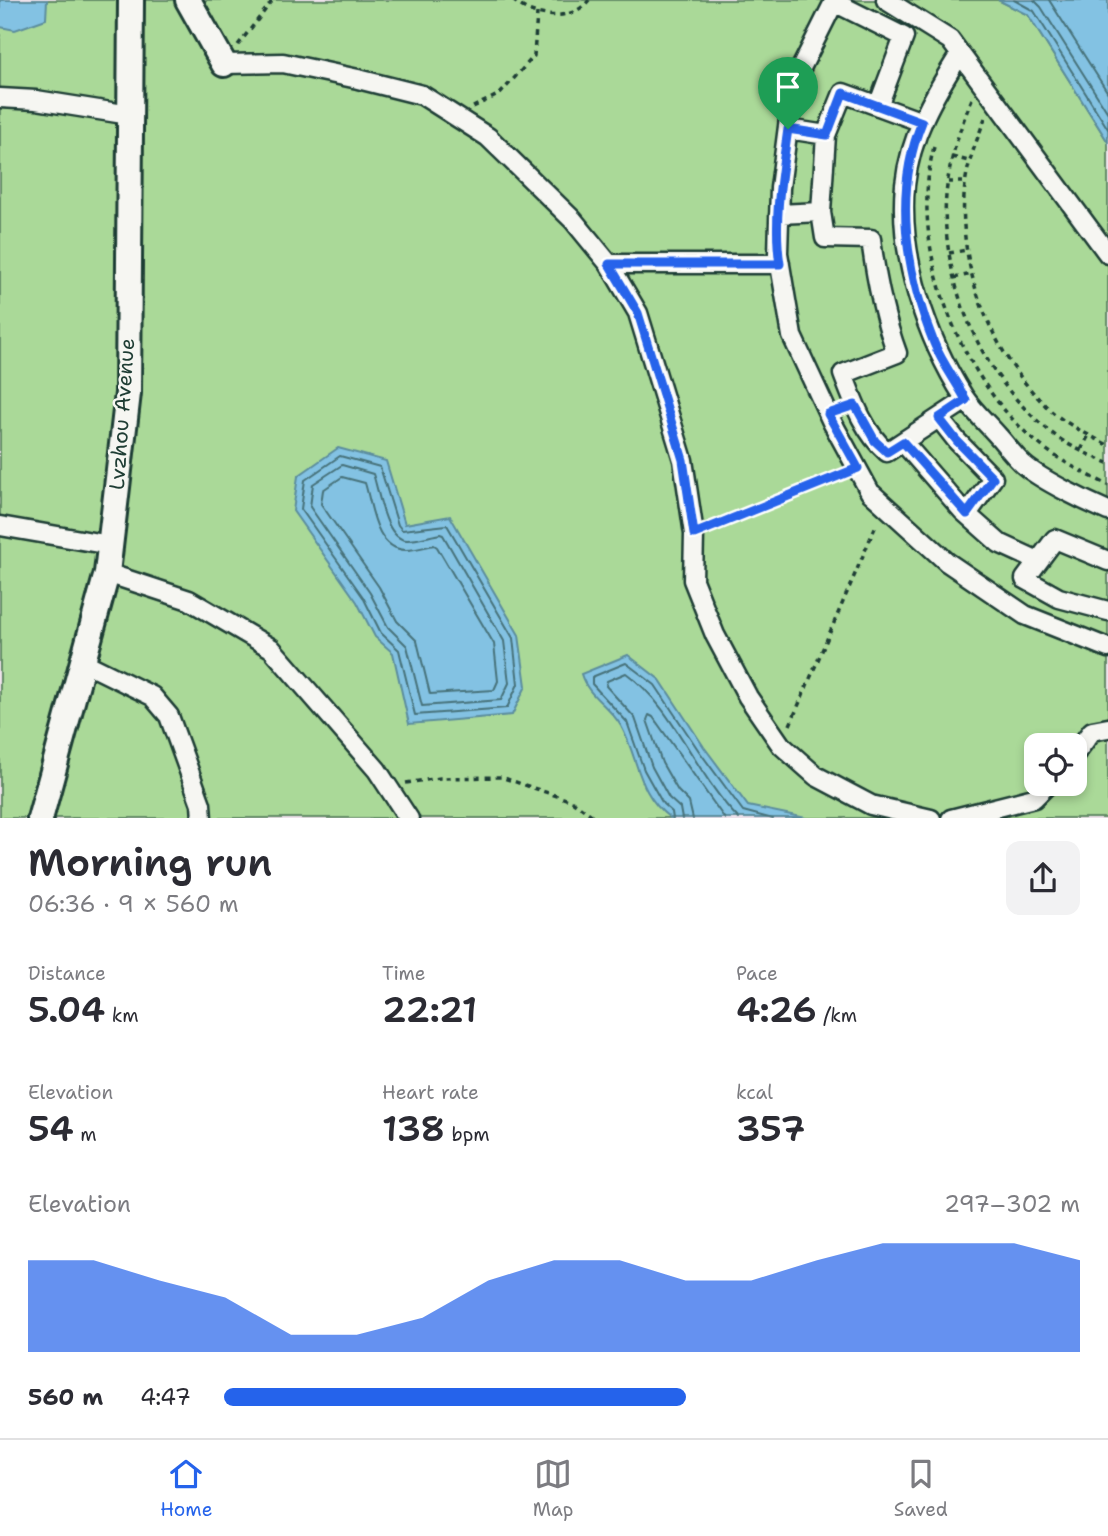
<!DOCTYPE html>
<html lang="en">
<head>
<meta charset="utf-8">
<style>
	:root { --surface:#fff; --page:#f2f2f3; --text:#2b2b33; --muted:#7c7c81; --line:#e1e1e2; --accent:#2563eb }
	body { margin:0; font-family:"Shantell Sans",sans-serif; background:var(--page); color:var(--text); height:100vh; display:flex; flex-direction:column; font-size:26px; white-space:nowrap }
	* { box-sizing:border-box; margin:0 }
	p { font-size:23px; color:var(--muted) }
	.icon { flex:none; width:38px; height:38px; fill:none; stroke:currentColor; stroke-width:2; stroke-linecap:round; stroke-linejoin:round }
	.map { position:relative; height:818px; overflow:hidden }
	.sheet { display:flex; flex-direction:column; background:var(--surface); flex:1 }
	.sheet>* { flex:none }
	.buttons { position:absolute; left:1024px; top:733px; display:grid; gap:14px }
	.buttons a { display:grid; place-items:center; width:63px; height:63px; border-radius:14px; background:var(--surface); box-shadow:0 4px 10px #0003; font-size:35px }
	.pin { position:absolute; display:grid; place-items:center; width:60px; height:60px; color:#fff; margin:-72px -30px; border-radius:50% 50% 50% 0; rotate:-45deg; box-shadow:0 0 7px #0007 }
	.pin .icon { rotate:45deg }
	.round { display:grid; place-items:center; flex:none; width:74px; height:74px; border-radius:14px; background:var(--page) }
	.summary { display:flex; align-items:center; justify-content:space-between; height:119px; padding:0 28px }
	h1 { font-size:38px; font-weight:600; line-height:52px }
	.metrics { display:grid; grid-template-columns:repeat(3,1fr); gap:10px; height:119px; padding:7px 28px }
	.metrics div { display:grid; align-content:center }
	.metrics b { font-size:35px; font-weight:600 }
	.metrics small { font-size:19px; font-weight:400 }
	.metrics p { font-size:19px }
	.chart { height:196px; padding:14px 28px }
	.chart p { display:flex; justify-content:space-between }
	.chart svg { width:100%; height:126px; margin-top:7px; fill:var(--accent); opacity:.7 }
	ul { padding:0 28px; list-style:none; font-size:23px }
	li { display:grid; grid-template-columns:112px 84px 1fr; align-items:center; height:52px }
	li i { height:18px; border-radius:9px; background:var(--accent) }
	.dock { display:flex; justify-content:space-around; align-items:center; height:98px; border-top:2px solid var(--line); background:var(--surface); font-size:19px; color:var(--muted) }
	.dock a { display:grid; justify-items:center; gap:4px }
	.dock .active { color:var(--accent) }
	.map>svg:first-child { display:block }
</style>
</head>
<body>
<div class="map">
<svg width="1108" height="819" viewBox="0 0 1108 819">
	<rect width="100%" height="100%" fill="#eee2eb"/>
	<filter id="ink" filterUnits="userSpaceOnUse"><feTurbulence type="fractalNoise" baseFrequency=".0143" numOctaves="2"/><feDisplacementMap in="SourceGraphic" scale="14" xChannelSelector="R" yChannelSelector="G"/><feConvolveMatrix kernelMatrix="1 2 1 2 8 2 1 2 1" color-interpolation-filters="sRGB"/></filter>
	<g filter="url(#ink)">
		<path fill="#aad998" stroke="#648b66" stroke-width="2" fill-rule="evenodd" d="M0,0H998L1028,15L1108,142V818H0ZM1036,746H1074V784H1036Z"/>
		<path fill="#83c2e3" stroke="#5b8d9d" stroke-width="2" d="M0,0H47L46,19L15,30L0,27Z
			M998,0H1108V142L1028,15Z
			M338,448L386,461L405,524L450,516L519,635L526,686L512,715L409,724L393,653L375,637L357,602L293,511L298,476Z
			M628,655L660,680L704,747L748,806L806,818H670C637,793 639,759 621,726C610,706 588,697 581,674Z"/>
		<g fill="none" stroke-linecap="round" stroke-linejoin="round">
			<path stroke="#47727a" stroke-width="2" d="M1014,0L1034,11L1108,129
				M1034,0L1041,7L1108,113
				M1049,0L1108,93
				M340,456L380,467L398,525L402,530L447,525L513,638L518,684L507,708L415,715L399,650L381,633L363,597L301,509L305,480Z
				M342,465L373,474C379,491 385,540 407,540C417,540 429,536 440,534L443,535L504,641L509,683L501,700L422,706L407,646L388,627L370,593L310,507L313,484Z
				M342,477L365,483C372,505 375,550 406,550C415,550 425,547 434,545L437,547L494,644L498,681L494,690L430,694L417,641L397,621L379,587L321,504L323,490Z
				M673,819L672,812L663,804L644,770L627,722L592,684V677L626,663L655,685L699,751L743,811L773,819
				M682,819L680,808L669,798L652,767L635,718L606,686L607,681L626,673C675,708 696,776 739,819
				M693,819L689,802L678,791L662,763L647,720L649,715L653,717L725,819"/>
			<g stroke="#1f3d34" stroke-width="23">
				<path id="street" d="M835,0L800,70L790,111L780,188L778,253L792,336L832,422L870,492L947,562L1025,615L1108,648
					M886,0L950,40L1108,254
					M834,2L904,37L878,106
					M960,54C934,95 910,136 905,185C898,256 927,339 964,397C974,412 988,424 999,437C1007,446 1015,457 1024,465C1043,481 1085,501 1108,511
					M224,64L283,63L358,79L422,95L488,137L573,220L609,264L638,313L683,460L694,534L693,580L715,635L748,697L781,745L816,776L871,805L931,819
					M0,98L36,100L130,115
					M922,122L843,93L826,135L821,212L825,238L871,239C876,279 883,315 897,353L843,374C854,403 864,432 887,452L966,400
					M788,129L826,135
					M779,214L821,212
					M609,264H780
					M939,418L957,441L993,478L967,514
					M903,442L963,511L999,543L1038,561
					M0,526L110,545
					M1108,561L1055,539L1025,579L1059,598L1108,611
					M107,573L189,600L271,648L377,770L409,819
					M83,662L152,696L169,716L201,804L202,819
					M1074,755L1092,731L1108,728
					M951,819L1034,798L1048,784"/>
			</g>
			<g stroke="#1f3d34" stroke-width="30">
				<path id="secondary" d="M188,0L224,64
					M40,819L107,573L128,393L131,0"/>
			</g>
			<path stroke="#1f3d34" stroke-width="3.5" stroke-dasharray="5 5" stroke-linecap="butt" d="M513,0C532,18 572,23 589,0
				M238,45L273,0
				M972,99C955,139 942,185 946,229C953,312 992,390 1060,439C1075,449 1092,456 1108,463
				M473,107L500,94L534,56L537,13
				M985,118C977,140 968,161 965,185C956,262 989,350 1045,405C1061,422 1087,434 1108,445
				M934,147C907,246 960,381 1039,444C1060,461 1084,473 1108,485
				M952,157L969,161
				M948,182H966
				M949,253L967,250
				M954,278L972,274
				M1081,450L1089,435
				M710,527L843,474
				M790,725L877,523
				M406,783L440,778L501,777L572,801L597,819"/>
			<use href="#street" stroke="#f6f6f2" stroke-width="18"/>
			<use href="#secondary" stroke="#f6f6f2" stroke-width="24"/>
		</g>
	</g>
	<g fill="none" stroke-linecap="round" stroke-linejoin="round" filter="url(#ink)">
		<g stroke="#fff" stroke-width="14">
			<path id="route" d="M843,93L922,122C893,192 906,274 934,343C942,363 956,381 966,400L939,418L957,441L993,478L967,514L903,442L887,452L875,441L855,405L828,414L858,468L694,534L683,460L638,313L609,264H780C773,220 782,172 788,129L827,135Z"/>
		</g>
		<use href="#route" stroke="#2563eb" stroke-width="9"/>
	</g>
	<g text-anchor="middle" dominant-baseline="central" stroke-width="5" stroke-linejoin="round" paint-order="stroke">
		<g font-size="21" fill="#1f3d34" stroke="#f6f6f2">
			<text transform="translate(122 414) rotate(-86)">Lvzhou Avenue</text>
		</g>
	</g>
</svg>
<div class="buttons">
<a><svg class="icon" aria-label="locate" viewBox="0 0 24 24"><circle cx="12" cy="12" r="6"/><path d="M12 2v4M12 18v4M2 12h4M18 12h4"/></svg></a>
</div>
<div class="pin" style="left:788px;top:129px;background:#1e9e55"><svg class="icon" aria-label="arrive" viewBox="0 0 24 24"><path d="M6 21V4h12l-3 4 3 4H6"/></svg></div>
</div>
<section class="sheet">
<div class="summary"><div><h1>Morning run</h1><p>06:36 · 9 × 560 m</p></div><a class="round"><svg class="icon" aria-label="share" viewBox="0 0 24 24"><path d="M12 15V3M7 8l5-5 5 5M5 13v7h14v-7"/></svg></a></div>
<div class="metrics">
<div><p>Distance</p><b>5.04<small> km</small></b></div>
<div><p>Time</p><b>22:21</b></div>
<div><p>Pace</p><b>4:26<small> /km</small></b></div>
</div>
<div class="metrics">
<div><p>Elevation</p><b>54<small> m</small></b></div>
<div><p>Heart rate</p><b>138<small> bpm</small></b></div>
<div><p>kcal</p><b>357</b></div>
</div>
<div class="chart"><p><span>Elevation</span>297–302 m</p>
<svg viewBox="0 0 160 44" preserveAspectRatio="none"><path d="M0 44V12L10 12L20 19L30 25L40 38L50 38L60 32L70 19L80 12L90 12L100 19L110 19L120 12L130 6L140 6L150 6L160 12V44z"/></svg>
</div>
<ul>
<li><b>560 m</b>4:47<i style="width:54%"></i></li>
</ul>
</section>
<nav class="dock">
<a class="active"><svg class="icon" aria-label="home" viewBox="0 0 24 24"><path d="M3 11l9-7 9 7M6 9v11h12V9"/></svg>Home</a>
<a><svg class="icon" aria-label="map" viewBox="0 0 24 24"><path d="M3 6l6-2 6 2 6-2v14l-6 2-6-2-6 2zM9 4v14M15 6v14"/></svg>Map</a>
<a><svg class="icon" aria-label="saved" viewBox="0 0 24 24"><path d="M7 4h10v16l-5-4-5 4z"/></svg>Saved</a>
</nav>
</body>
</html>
